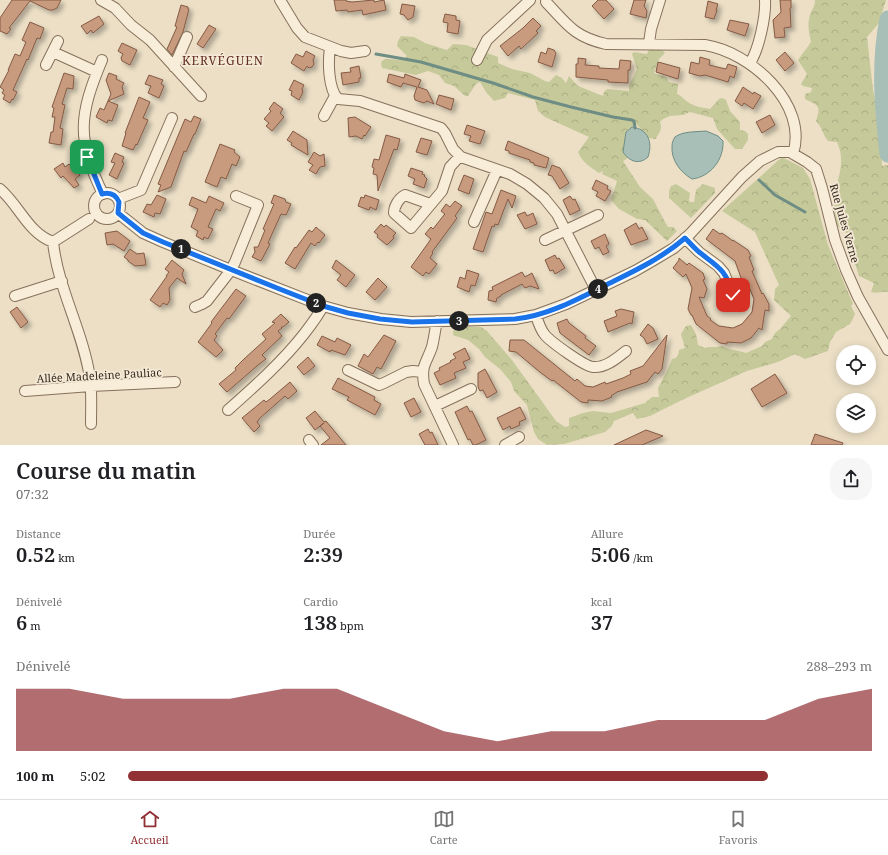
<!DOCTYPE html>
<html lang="fr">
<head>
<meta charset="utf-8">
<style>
	:root { --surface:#fff; --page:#f6f6f6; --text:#202124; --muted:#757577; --line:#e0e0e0; --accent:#913035 }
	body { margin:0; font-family:"Noto Serif",serif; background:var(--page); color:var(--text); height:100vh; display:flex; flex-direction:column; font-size:15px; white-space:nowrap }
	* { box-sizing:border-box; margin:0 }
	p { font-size:13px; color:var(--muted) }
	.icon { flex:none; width:22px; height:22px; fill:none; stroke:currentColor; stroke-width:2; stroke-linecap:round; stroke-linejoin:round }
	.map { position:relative; height:445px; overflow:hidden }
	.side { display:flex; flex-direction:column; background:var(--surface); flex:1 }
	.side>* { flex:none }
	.buttons { position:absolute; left:836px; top:345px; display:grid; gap:8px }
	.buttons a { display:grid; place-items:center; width:40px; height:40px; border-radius:50%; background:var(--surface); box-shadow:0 2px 10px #0003; font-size:20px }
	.pin { position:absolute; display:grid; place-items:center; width:34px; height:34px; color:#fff; margin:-17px; border-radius:8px; box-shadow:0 2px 6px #0006 }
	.km { position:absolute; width:20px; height:20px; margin:-10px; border-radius:50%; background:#222; color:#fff; font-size:11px; line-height:20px; text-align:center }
	.round { display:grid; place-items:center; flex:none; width:42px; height:42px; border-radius:16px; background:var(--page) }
	.overview { display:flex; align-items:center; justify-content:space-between; height:68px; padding:0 16px }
	h1 { font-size:22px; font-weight:600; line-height:30px }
	.figures { display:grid; grid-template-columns:repeat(3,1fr); gap:6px; height:68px; padding:4px 16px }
	.figures div { display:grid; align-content:center }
	.figures b { font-size:20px; font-weight:600 }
	.figures small { font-size:11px; font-weight:400 }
	.figures p { font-size:11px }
	.chart { height:112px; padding:8px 16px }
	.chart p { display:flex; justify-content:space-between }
	.chart svg { width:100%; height:72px; margin-top:4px; fill:var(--accent); opacity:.7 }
	ul { padding:0 16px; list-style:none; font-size:13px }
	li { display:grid; grid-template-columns:64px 48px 1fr; align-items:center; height:30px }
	li i { height:10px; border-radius:5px; background:var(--accent) }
	.tabs { display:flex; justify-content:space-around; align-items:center; height:56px; border-top:1px solid var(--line); background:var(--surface); font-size:11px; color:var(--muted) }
	.tabs a { display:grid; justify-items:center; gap:2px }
	.tabs .current { color:var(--accent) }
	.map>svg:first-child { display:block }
</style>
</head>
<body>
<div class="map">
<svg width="888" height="445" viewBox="0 0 888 445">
	<defs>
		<pattern id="forest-crowns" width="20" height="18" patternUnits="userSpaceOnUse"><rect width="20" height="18" fill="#c6c99a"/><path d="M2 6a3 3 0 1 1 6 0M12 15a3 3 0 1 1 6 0" fill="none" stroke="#abad84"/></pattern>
		<filter id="shadow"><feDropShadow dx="3.5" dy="3.5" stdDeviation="2" flood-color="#0004"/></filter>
	</defs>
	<rect width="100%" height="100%" fill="#ecdfc6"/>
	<path fill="url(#forest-crowns)" d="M815,0H886L879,23L867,37L873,90L880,123L882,166L888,165V292C882,291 877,294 871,292L874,283L859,276L851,251V237L837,225C836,218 833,208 834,200C836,179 847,164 837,142L828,141C823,135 822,127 816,121C821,105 819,106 805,99V94L811,92L812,88L803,86L801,84L807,74L798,60C802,54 807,48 811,42C809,33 807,25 810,15C812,9 815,7 815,0Z
		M401,36L414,37L425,43L447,50L453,44L466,45L477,49L474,54L475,60L482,62L487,53L498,57V63L512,69L530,73L545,81L549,82L556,75L562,78L566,83L569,76L578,86L603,96L604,92L607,89L629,91V86L637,69L632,54L634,52L647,54L649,49C655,48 661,47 665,53L659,59L654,73L666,77L669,82L678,84L677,94C682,96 683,99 688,102C693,106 703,108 710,109L719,99L722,98L726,100L730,111L740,122V130L745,131L748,134V140L742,149H735L717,129L713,118L690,112L683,115L670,116L663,119L660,122C663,130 659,132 656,139L649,138L636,124L626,131C624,139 627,148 628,158L623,161L640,187L653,199L665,222L668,227H673L677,231L667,241L645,220L637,219L619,209L611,200L617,181L602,174L603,171L599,173C590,167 582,162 578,152L589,137L545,117L538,111L535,100L508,93L505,98L494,101L486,92L480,82L476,84L468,96H465L454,86L445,83L439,75L428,71L416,75L382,68L381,62L385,59L403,60L407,56L397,46L398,41Z
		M782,157L803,168L810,179L828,245L853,304L851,306L855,314L850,324L836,332L830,342L828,351L805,359L795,354L778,362L747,371L684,399L650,416L637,419L633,413L614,421L612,426L605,432L564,444L547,445L538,439L534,432L527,405L514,391L511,382L500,369L485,357L479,349L468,340L453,335V331L462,326L481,327L487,331L512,360L556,421L565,427L569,426V418L583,413L593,411L611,413L645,403L652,397H659L658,388L667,371L672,359C678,358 678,356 679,350L685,348L681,334L686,326L691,325L696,334L698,345L705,348C710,346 715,348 721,346C729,350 738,350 746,353L762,346L765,342L772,339L775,333L780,329L791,316L774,300L775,289L779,285L755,232L722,211Z
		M676,184L690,193L689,200L690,202H694L696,190L703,184L715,188V193L691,218L669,198V191L671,186Z"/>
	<path fill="#a7bfb7" stroke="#6e8d84" d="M632,127C648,129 653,142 648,157C639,165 630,162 623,152L626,132Z
		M706,131L718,136L723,141C724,160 710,177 692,179C680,172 671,160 672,146C672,143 673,140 675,137C683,131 696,132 706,131Z"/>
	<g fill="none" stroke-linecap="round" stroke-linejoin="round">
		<path stroke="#6e8d84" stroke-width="3" d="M376,54L421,62L493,83L533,97L571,107L613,117L632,120L634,121L635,128
			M759,180L775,195L805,212"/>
		<path stroke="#a7bfb7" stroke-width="17" d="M888,19C879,63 883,109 888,154"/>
	</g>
	<path fill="#c89a7e" stroke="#845a44" filter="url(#shadow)" d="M12,0H61L57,8L53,10H49L30,1L9,28L11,29L7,34L0,31V18Z
		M334,0H346V1L352,2L374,0V2L384,0L386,10L363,15L362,10L348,12L347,10L336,11Z
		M598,0H606L614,9L604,19L592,6Z
		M634,0H646L644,6L647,11L646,18L630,14Z
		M780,0H791V8H790L791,27L784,28L785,37L775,38L773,20L781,12Z
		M708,1L718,4L716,10H717L714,19L705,17Z
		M402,4L415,6L413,17L408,20L404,15L400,14Z
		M181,5L188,7V9H189L183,32L172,55L167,49L177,27L175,26Z
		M445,14L456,16V20L460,21L458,34L447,32L448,23L443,22Z
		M99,16L104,24L93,33L91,30L87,34L81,26Z
		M533,18L541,26L536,31L538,33L521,49L519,46L508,56L500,46L523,28Z
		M730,20L749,24L745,36L727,30Z
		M30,22L44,28L40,39L37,38L28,60L27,59L13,90L17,92L13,100L12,99L10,103L3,99L5,95L2,93L4,90L0,87L9,70H8L15,54L20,56L26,42L22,40Z
		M209,25L216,29L203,48L197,44Z
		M122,43L137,50L130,65L122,61L121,58L123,54L118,51Z
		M548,48L554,50L556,53L552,67L538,62L541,52L546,54Z
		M306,51L315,56L313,60L314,64L312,67L309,68L307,66L304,71L291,63L296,54L303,57Z
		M785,52L794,63L785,71L776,60Z
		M700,57L710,60L709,65L726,69L728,64L737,67L734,78L730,76L728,82L705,75L700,76L689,73L691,62L699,64Z
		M578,58L586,59L585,65L599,66V68L619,69L620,60L631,61L630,70H628V83L608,82V80L576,77V64H578Z
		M658,62L680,68L678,79L656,72Z
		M359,66L361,78H359V82L343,85L341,73L351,72L350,68Z
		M64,73L74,76L73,89L67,88L62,104L65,105L60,128L63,129L61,145L49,143L51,132H53L55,117H52L54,108L52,107Z
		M109,73L117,76L116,79L124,83L122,87L124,94L108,101L118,105L112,121L108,120L107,123L96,117L100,108L104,110L111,94L106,80Z
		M389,74L404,78L405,74L421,80L418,87L427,90L434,104L427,101L424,103L415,100L414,96L417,87L403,83L401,87L387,82Z
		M149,75L163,80L161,84L164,86L159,98L148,93L151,86L145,84Z
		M294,80L304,85L302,89L303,92L299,100L291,95L292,91L289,90Z
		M743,87L753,94L754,92L761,96L753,109L744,103L742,106L735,101Z
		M439,95L454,99L451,110L436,104Z
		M139,97L150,102L143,118L148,120L137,145L136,144L133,150L122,146L126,133H125Z
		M274,102L283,109L280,113L284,117L272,131L266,126L269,123L264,119L271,111L269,109Z
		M770,115L775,125L762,133L756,122Z
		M194,116L201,119L195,134H194L186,152L184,151L171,187L158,192L161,185L158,184L185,119L191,122Z
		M355,117L371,127L365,136L364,135L362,139L356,136L349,137L348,118Z
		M467,125L485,131L480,144L469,141L471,136L464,134Z
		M293,131L307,140L308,155L291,145L292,143L287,140Z
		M386,135L400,139L397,150L394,149L378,191L377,175L373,174L374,168L372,167L374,159L379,160Z
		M421,138L432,141L427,155L416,152Z
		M508,141L549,158L546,168L534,165V163L530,162V160L509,153V151L505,150Z
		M220,144L235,150L234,152L240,157L236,166L232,164L226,179L221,177L217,187L205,182Z
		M314,152L320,156L324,154L325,166L320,167L316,174L309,170L313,165L308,162Z
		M115,153L124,157L122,162L124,163L117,179L109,175L115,163L111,162Z
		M63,163L65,167L69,164L71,166L74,164L80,173L79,174L80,175L75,179L79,185L74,188L63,176L61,178L54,169Z
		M552,165L560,168L569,183L560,189L552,176L548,175Z
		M411,168L423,172L422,174L425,175L424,176L427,179L424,188L413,184L415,179L408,176Z
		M464,175L474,179L469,194L458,190Z
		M596,180L608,186L607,189L611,191L605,201L596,196L598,192L592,189Z
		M501,190L516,196L512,208L508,199L498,225L495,224L494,227L492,226L483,252L473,249L486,212L492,214Z
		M157,195L166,199L160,214L155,213L154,217L143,212L147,204L151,205Z
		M274,195L285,199L286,202L291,204L286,215L281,214L268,243L270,244L261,261L252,257L255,252L254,247H258L265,230L263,229L274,204L271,203Z
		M365,195L379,200L376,210L370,207L369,210L358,206L361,197L364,198Z
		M209,196L224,203L220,211L216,209L208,227L213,229L208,239L204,237L203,240L196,236L198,231L191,227L198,209L189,205L192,197L206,203Z
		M570,196L573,200L575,199L580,210L570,215L563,200Z
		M455,201L462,206L455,216L457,218L432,252L433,253L430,258L437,264L429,274L426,272L423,276L411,267L431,239L425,234L431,227L433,229L444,215L445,214L441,211L446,204L450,207Z
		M525,212L527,216L533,213L537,224L525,229L517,215Z
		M636,223L639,229L642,227L648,239L631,245L624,230Z
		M381,224L384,227L386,225L396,233L393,236L394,238L387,245L377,237L378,235L374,232Z
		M316,227L325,235L319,243L318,242L315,246L311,243L295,269L285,263L295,247L296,248L309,230L312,232Z
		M713,229L720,234L722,233L733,241V240L748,250L751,256L749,257L754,270L752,271L762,294L763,293L769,304V311L765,310L762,330L759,328L751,338L741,343L727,342V344L720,343L696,324L692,315H691L688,309L692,288L686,274L683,277L673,268L679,260V258L687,265L689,263L703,273L705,279L703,280L707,289L704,298L699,297L707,316L711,319L710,320L719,326L733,328L742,324L752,312L754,299L749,287L745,289L735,261L706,239Z
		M117,231L130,241L124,251L113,244L107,245L105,233Z
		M605,234L609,244L606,246L609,252L603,255L599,247L595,249L591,241Z
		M130,249L137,254L144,253L146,265L135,266L128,261V260L124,257Z
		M555,255L557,259L559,258L565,268L555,274L553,270L550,271L545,260Z
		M172,260L184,270L182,274L186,284L177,278L169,288L170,300L167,305L163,303L160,307L150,300L167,276H166L169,272L165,269Z
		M336,260L355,275L346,287L337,280L341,275L332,268Z
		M467,270L479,274L475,286L471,285L469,292L457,287L460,277L465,279Z
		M522,272L525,277L532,273L539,289L530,286L525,288L522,284L501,295V296L497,298L496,302L488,300L489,291L493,290L492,287Z
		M378,278L387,287L375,300L366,292Z
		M236,289L246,296L229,319L227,318L215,334L217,336L214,340L223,350L216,357L198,342L212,323L211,322Z
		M17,307L28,322L21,328L10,312Z
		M621,309L634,312L632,324L630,323L608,332L604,321L617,316L615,311Z
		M281,314L289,322L283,327H281L282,328L278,331L282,336L262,355L266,359L258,365L227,392L219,384L236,370L235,368L244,359L266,339L262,334L275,323L272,322Z
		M567,319L569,323L586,336L585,338L596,346L589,355L560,333L557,323Z
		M648,324L653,328L658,339L647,344L644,338L640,335Z
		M384,335L396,341L381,369L377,367L373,374L358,366L364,354L368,357Z
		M667,335L662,369L658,374L655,372L647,382L617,392L611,396L612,397L602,401L588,400V403L581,402L553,380L552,381L541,373L516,352L509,351L510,340H524L575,381L577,379L585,386L593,387L605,382L606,384L623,378L631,374L630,371L643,366Z
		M322,336L335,342L337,338L351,345L345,355L331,350L330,352L317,345Z
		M465,348L470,359L463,362L466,368L454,373L456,378L440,385L434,373L440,370L439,368L451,362L450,361L456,358L453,354Z
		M308,357L315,366L304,375L297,367Z
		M485,369L497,392L487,398L483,390L480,391L478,387V373Z
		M775,374L787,393L762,407L751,389Z
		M338,378L375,397L374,400L381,404L375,415L347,400L349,397L332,389Z
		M290,382L297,391L288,399L285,396L260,418L257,422L260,426L254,432L242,418L264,400L266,402L270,399Z
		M414,398L421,412L411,417L404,403Z
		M467,406L470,412L472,411L486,440L476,445H473L470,439L468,440L455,412Z
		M520,407L526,419L519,422L520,425L511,429L510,426L503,430L497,418Z
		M315,411L324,422L326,421L346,445H321L330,438L320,426L324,423L315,430L306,418Z
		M428,429L430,433L432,432L438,445H425L419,434Z
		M646,430L663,436L642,445H614Z
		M815,434L843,443L842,445H811Z"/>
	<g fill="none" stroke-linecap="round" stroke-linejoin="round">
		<g stroke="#86715c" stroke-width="12">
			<path id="minor" d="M101,0L115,8L131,25L150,40L201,96
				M280,0L297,28L305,37L341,51L351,53L365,51
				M546,2C567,24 574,37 606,44L705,45C750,52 809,104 793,154
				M649,43L651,29L660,0
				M330,48C328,61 328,89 338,99L360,101L441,128L445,133L453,149L461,157L510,174L527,184L544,198L557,214L596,290
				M53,52L97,72
				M102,60C79,115 76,139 103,194
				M477,60L487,40L530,0
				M750,63C759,49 766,16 765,0
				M46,65L58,41
				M174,67L187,37
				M324,116L335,96
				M0,189C19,205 28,233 53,242L89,219
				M94 206a13 13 0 1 1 26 0a13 13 0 1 1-26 0Z
				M118,199L141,190L172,118
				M430,204L405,195C399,198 394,206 394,213L411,228L442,191L450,167L460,156
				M118,213L143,233L163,242L231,270L323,306L348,313L381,319L411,322L515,319L536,315L566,304L635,271L654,260L674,248L690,234L742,177L760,161L778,152H790L807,162L816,169L822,188L835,240L846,270L858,297L888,350
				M474,222L497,170
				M685,238L699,252L718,266L724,273L733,295L731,306
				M545,240L598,215
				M53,242C58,289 83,331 90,378C92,393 91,409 91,424
				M15,296L62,281
				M195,307L202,304L207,301L231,270L235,262L258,205L236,196
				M536,315C538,322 540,329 545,335C551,342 584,366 593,367C606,368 617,358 626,351
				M437,321C435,330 434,339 432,347C426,364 421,365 424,384L453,445
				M348,370L379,385L384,383L406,372L413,371L422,372
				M25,391L91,386L175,382
				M435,406L471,389
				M228,410C255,386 282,362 304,334C311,325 318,316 323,306
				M309,440L313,445
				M505,445L519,437"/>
		</g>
		<use href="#minor" stroke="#f7edd8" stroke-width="10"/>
	</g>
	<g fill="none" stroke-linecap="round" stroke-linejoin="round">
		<g stroke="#fff" stroke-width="8">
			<path id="route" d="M87,157L102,194C110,192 116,195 119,202L118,213L143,233L163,242L277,288L323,306L348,313L380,319L412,322L515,319C546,316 576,300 604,286C632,272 661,259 685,238C690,243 694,248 699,252C718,267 726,269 733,295"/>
		</g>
		<use href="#route" stroke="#1a73e8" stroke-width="5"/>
	</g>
	<g text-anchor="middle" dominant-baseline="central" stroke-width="3.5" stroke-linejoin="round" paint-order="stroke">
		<g font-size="11" fill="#372a1f" stroke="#f4e9d5">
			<text transform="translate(845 223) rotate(74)">Rue Jules Verne</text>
			<text transform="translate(99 375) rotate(-3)">Allée Madeleine Pauliac</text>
		</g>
		<g font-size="12" letter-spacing="1" fill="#612c21" stroke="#f4e9d5">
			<text x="223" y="60">KERVÉGUEN</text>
		</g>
	</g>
</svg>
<div class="buttons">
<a><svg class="icon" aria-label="locate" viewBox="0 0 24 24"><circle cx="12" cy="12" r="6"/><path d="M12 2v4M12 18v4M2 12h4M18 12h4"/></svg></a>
<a><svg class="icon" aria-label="layers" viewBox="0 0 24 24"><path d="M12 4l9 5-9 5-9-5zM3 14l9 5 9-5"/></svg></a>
</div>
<div class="pin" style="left:87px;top:157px;background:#1e9e55"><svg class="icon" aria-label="arrive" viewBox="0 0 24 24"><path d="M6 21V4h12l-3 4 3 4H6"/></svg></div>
<div class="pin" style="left:733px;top:295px;background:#d93025"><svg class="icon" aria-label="check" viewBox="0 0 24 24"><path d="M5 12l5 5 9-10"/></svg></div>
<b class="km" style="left:181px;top:249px">1</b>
<b class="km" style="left:316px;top:303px">2</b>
<b class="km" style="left:459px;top:321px">3</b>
<b class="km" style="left:598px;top:289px">4</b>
</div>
<section class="side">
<div class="overview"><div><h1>Course du matin</h1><p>07:32</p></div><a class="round"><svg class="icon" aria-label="share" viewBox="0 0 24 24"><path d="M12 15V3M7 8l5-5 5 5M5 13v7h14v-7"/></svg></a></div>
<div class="figures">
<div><p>Distance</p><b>0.52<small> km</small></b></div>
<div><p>Durée</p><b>2:39</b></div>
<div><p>Allure</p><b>5:06<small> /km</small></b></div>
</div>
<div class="figures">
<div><p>Dénivelé</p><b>6<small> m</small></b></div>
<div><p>Cardio</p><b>138<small> bpm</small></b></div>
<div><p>kcal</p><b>37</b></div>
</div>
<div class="chart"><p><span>Dénivelé</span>288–293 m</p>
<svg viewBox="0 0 160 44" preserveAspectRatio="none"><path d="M0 44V6L10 6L20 12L30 12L40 12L50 6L60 6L70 19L80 32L90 38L100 32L110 32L120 25L130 25L140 25L150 12L160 6V44z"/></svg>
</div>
<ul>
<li><b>100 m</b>5:02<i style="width:86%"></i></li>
</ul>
</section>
<nav class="tabs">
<a class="current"><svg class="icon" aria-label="home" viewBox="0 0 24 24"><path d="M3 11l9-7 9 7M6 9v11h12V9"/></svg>Accueil</a>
<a><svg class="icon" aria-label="map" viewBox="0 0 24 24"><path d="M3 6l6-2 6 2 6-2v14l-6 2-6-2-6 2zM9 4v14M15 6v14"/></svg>Carte</a>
<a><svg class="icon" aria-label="saved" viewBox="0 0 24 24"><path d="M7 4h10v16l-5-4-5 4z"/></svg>Favoris</a>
</nav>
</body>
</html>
